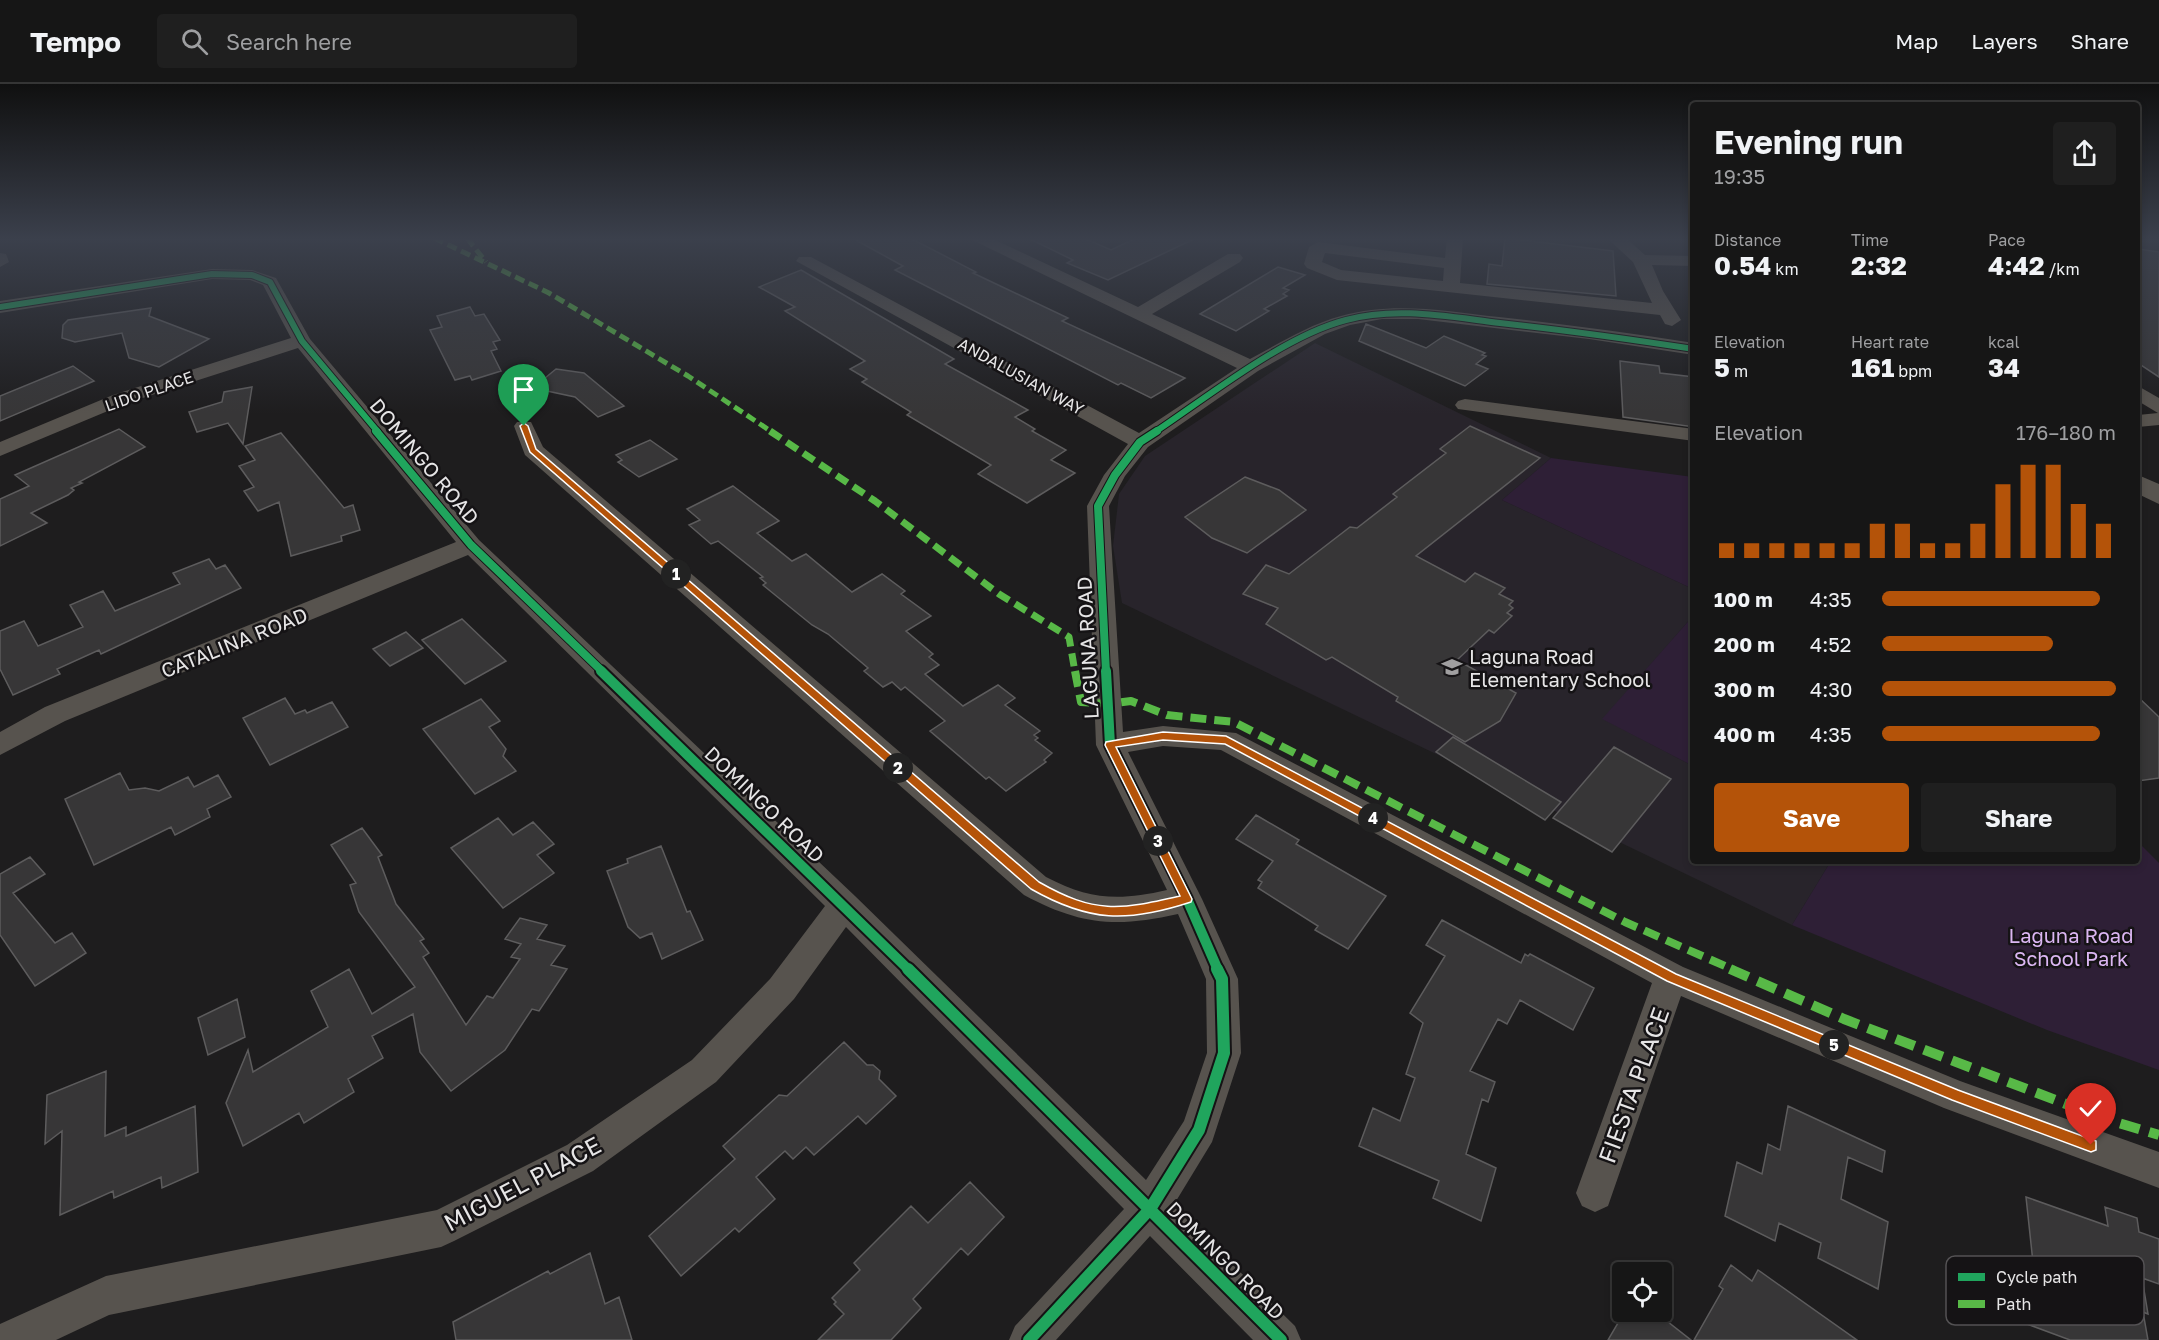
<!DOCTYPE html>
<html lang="en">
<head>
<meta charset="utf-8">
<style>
	:root { --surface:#161616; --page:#1f1f1f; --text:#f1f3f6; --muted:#9e9fa1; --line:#353535; --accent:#b45309 }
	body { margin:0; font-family:"Golos Text",sans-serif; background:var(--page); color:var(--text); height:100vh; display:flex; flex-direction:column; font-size:22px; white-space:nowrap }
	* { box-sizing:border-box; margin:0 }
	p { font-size:20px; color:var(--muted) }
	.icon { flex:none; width:33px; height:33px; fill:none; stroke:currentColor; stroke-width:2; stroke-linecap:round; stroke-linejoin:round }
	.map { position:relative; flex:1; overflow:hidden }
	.drawer { position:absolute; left:1690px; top:18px; width:450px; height:762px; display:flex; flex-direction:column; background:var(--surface); border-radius:6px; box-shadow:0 3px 9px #0003,0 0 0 2px var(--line) }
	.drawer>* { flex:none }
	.fabs { position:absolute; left:1612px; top:1178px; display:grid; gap:12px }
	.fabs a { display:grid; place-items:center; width:60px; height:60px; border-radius:6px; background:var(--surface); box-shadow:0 3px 9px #0003,0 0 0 2px var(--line); font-size:30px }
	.pin { position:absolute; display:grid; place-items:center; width:51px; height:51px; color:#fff; margin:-62px -26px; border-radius:50% 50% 50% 0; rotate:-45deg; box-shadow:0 0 6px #0007 }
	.pin .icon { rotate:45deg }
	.km { position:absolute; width:30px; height:30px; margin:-15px; border-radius:50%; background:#222; color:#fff; font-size:16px; line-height:30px; text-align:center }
	.round { display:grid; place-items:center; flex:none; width:63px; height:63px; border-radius:6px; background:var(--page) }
	.overview { display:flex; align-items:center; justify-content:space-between; height:102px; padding:0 24px }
	h1 { font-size:33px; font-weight:700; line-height:45px }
	.metrics { display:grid; grid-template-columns:repeat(3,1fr); gap:9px; height:102px; padding:6px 24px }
	.metrics div { display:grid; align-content:center }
	.metrics b { font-size:26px; font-weight:700 }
	.metrics small { font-size:16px; font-weight:400 }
	.metrics p { font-size:16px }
	.chart { height:168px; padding:12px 24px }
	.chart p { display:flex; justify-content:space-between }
	.chart svg { width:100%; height:108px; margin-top:6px; stroke:var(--accent); stroke-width:6 }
	.cta { display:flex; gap:12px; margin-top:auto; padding:12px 24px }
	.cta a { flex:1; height:69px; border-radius:6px; background:var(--accent); color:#fff; font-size:24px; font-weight:700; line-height:69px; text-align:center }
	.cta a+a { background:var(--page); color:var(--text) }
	ul { padding:0 24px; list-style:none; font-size:20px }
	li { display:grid; grid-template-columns:96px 72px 1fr; align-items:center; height:45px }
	li i { height:15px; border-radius:8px; background:var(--accent) }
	header { display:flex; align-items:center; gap:36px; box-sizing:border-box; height:84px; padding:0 30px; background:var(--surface); border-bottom:2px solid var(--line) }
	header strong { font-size:28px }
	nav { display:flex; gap:33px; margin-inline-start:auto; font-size:21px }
	.search { width:420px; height:54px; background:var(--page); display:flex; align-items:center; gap:15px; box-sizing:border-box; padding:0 21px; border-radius:6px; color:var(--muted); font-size:22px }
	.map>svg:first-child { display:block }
</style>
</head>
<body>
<header>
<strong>Tempo</strong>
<div class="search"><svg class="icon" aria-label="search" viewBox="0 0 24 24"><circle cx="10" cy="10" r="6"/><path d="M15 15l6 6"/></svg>Search here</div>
<nav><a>Map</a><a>Layers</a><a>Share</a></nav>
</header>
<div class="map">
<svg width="2159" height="1256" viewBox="0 0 2159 1256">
	<rect width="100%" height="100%" fill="#1e1d1e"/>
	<path fill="#28242b" d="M1315,259L1551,374L1502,416L1693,505V532L1603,635L1693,682L1694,777H1831L1792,841L1122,519L1113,462L1119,410L1145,372Z"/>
	<path fill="#2e1f36" d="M1551,374L1693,393V505L1502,416Z
		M1693,532V682L1602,635Z
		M2138,758L2159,779V986L2047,946L1792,841L1831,777H2138Z"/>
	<path fill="#373637" stroke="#5d5c5d" stroke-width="1.5" d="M852,154H910L976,188L973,189L1068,234L1062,237L1185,294L1151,314L1121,299L1118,301L895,186L903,182Z
		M1028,154H1084L1111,166L1136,154H1196L1108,196L1067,179L1073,176Z
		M1505,154L1613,167L1616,212L1487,200L1489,180L1502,182Z
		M2138,165L2159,168V293L2138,279Z
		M1278,183L1305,191L1283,204L1289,206L1283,210L1287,212L1264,225L1269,227L1236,247L1200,230Z
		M801,186L954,275L945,280L1028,326L1015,333L1035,345L1032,347L1066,366L1051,376L1075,389L1027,419L978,390L991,381L907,331L911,328L862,298L867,295L850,285L865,277L785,227L795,223L759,203Z
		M470,223L475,232L484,230L500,256L493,258L497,265L491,267L501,287L472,296L470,292L455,296L430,246L442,243L437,232Z
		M151,224L149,232L209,255L159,283L129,274L122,249L75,258L62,254L63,241L68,236Z
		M1366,240L1426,264L1444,252L1485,269L1482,271L1486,272L1476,280L1488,285L1465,302L1359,257Z
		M1620,277L1659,282L1660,289L1694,293V343L1623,333Z
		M73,282L94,297L0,337V312Z
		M556,285L584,289L624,322L598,333L575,313L533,304Z
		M252,303L243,360L228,339L197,348L189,328L222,318L224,308Z
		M1470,342L1540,374L1416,472L1465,498L1475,489L1505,504L1499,510L1513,517L1509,521L1513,524L1507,529L1512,532L1494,549L1489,546L1457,576L1516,609L1500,637L1465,658L1396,617L1398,613L1332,573L1326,576L1266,540L1278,524L1243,510L1266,481L1289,490L1350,443L1357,444L1397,413L1393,410L1446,369L1440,365Z
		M119,345L145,363L79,398L82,399L71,404L74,406L68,411L31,429L47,439L0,462V415L29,402L15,391Z
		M281,349L344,424L353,421L360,446L341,452L342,457L291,472L279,418L258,427L244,407L254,403L239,382L255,376L245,362Z
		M650,356L677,375L639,393L618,378L622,376L616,371Z
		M1245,393L1279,406L1306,426L1247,469L1212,454L1185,433Z
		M733,402L779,437L757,449L792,477L806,470L852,508L882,490L905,507L901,510L931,532L906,547L933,570L929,573L939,581L925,590L963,622L998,601L1015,614L1005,621L1040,647L1034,651L1038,654L1035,656L1052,669L1044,676L1046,678L1006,707L989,693L986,695L930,647L945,637L905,603L901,606L892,598L883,603L864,587L868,584L828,550L812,541L769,506L763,501L766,499L760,494L763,493L718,457L711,460L689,441L700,436L687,425Z
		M209,475L216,485L225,481L241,504L101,570L99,566L57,585L60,590L13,611L0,585V547L24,537L38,562L83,543L70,521L103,507L115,527L180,500L173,489Z
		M462,535L506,577L465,600L422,556Z
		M406,548L423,564L390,582L373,565Z
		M2138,613L2159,633V694L2138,697Z
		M285,614L295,630L305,626L307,629L332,618L348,643L270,681L243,634Z
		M481,615L500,637L489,643L506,665L503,672L516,687L475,710L423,645Z
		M1453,653L1506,685L1561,718L1545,736L1436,668Z
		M1614,663L1671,695L1612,768L1553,734Z
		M120,689L129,706L145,704L159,707L188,693L194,703L218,691L231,713L207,725L210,733L175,751L171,743L94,781L65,715Z
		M1256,731L1299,756L1296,760L1386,812L1348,865L1315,846L1318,842L1258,804L1262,798L1258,796L1273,777L1236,755Z
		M498,734L513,751L533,738L554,760L537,771L554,789L503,824L451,764Z
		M362,744L382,771L378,773L396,820L424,855L420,857L429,869L423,873L466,941L487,912L493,914L520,875L511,873L521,860L505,855L520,834L547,841L537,855L565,862L551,881L567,885L539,927L532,925L505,966L451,1007L420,968L413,930L372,952L383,974L348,995L354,1008L304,1039L299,1029L243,1062L226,1019L248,966L253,988L328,943L311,907L349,885L372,930L415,903L359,828L350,801L356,799L331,761Z
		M661,762L687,828L690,827L703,856L662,875L652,849L640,854L628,843L607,787L628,779L627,775Z
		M30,773L45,790L13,809L55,859L72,849L86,869L35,902L0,851V790Z
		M1442,836L1521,879L1525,870L1528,872L1530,870L1594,904L1573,946L1520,916L1507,940L1498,935L1470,987L1495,998L1488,1018L1482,1015L1466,1070L1496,1084L1481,1137L1433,1114L1439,1097L1359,1062L1373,1024L1400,1037L1415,994L1406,990L1423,939L1410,929L1445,872L1426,861Z
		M237,915L245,953L208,971L198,934Z
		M844,958L867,981H873L880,987L879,995L896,1012L866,1040L858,1032L814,1071L806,1063L793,1075L785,1067L756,1093L775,1115L739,1148L735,1144L681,1192L649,1152L735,1075L723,1062L779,1011L787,1012Z
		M106,987L105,1052L126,1043V1052L195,1022L198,1088L162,1104L161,1093L114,1114L113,1107L60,1131L62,1047L45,1060L47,1011Z
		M1788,1022L1885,1067L1882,1088L1848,1073L1841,1115L1888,1138L1878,1205L1818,1174L1821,1159L1779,1139L1775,1157L1725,1132L1737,1078L1762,1090L1768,1060L1780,1066Z
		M970,1098L1004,1133L968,1171L961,1164L913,1215L921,1224L891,1256H818L844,1230L834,1220L836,1218L832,1214L860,1186L854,1179L911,1122L928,1139Z
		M2026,1113L2108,1142L2105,1123L2137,1134L2139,1148L2159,1155V1200L2142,1194L2148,1230L2143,1228L2148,1256H2070L2019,1237L2016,1208L2037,1216Z
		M590,1169L605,1220L619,1213L632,1256H456L453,1238L548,1187L550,1190Z
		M1731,1181L1752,1197L1758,1186L1857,1256H1694L1723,1205L1719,1202Z
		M1625,1227H1654L1691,1256H1608Z"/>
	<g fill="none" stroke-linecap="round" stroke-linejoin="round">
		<path fill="#57534e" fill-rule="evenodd" d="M968,154H991L1138,223L1228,170H1240L1243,174L1240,178L1152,230L1250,275C1280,259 1308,241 1341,232C1393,217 1446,227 1499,233C1564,240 1629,249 1694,259V271L1589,255L1418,235H1382L1350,241L1325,250L1258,287L1148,363L1125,392L1109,422L1123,648L1163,642L1236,649L1683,883L1960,997L2159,1068V1104L1944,1024L1681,912L1608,1122L1595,1128L1582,1122L1576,1109L1652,899L1221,666L1163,662L1128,668L1202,815L1238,895L1241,969L1212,1058L1173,1122L1295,1242L1301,1256H1253L1150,1152L1056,1256H1009L1015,1242L1124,1125L846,843L794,915L716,998L593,1087L454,1157L441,1163L109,1231L56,1256H0V1240L106,1192L437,1126L567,1061L692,976L770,895L825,822L468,471L65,637L0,671V648L45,623L456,458L298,264L127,319L0,372V358L113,311L291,254L263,201L250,196L212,195L0,229V217L212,185L252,186L276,194L310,255L479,456L855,812L1146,1096L1184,1037L1207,969L1206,895L1178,830C1116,844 1080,841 1024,811L525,371L514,342L517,338H531L543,363L1046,793C1090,816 1119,817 1167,806L1096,661L1087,422L1104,391L1128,360L796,177L799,173H811L1139,349L1237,284Z
			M1447,154H1463L1460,199L1652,219L1633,178L1607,154H1626L1645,171L1694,172V182L1652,181L1663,207L1681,236L1672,242L1665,240L1660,231L1337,196L1307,184L1304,180L1309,163L1318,158L1445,174ZM1325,169L1444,184L1443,197L1341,186L1322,178Z
			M0,169L6,170L9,178L0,183Z
			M2138,302L2159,314V341L2138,343V331L2158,329L2138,317Z
			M1465,315L1694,345V357L1458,325L1455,321L1458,317Z"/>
		<path fill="#58544f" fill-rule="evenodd" d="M2138,391L2159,400V420L2138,410Z"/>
		<path stroke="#58b947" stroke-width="5" stroke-dasharray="10 5" stroke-linecap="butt" d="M434,154L549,209L688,292L772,348
			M467,154L486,178"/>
		<path stroke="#58b947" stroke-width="7" stroke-dasharray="13 7" stroke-linecap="butt" d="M770,347L875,417L999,510L1069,553L1075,588"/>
		<path stroke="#58b947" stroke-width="8" stroke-dasharray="16 8" stroke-linecap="butt" d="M1075,587L1081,618L1108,620L1131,617L1167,631L1234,638L1625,838L1734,886"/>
		<path stroke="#58b947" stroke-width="10" stroke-dasharray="20 10" stroke-linecap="butt" d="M1730,885L1844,935L2105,1035L2159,1051"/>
		<g stroke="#151315" stroke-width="8">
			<path id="cycleway-far3" d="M0,223L212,190L252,191L270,198L302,257L378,348
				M1155,348C1209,312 1284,252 1346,236C1397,222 1449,233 1500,239C1565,246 1629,255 1694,265"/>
		</g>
		<g stroke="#151315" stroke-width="10">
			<path id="cycleway-far2" d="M376,347L471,461L603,588
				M1106,588L1098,422L1115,391L1140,358L1157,347"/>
		</g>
		<g stroke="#151315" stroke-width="14">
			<path id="cycleway-far1" d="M601,587L909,886
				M1106,587L1110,661L1187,815L1218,886"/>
		</g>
		<g stroke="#151315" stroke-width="16">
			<path id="cycleway" d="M908,885L1281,1256
				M1029,1256L1150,1125L1199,1046L1224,969L1222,895L1217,885"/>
		</g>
		<use href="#cycleway-far3" stroke="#20a55d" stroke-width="6"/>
		<use href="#cycleway-far2" stroke="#20a55d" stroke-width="8"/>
		<use href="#cycleway-far1" stroke="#20a55d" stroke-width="10"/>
		<use href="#cycleway" stroke="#20a55d" stroke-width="12"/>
	</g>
	<linearGradient id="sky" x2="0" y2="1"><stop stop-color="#101010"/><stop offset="0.47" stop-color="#3b404c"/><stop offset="1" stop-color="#3b404c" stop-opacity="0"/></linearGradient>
	<rect width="2159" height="330" fill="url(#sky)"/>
	<path fill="#b45309" stroke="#fff" stroke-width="1.5" d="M524,339L528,342L536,365L1039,798C1095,830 1119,826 1180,812L1105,661L1106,658L1163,648L1226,652L1676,890L1958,1006L2096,1057V1066L2091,1068L1952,1016L1667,897L1225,660L1163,656L1116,663L1192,815L1191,818C1127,839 1089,838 1031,805L530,368L520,342Z"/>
	<defs>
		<g id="school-bare" transform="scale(1.62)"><path d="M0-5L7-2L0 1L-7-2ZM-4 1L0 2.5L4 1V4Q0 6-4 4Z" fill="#a09fa0" stroke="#151315" stroke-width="2.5" paint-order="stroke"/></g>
	</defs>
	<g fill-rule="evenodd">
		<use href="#school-bare" x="1452" y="583"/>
	</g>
	<g text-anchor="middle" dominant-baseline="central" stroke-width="5" stroke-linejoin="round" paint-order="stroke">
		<g font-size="16" fill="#e6e5e6" stroke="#151315">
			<text transform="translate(1021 292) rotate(29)">ANDALUSIAN WAY</text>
			<text transform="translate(149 307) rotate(-19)">LIDO PLACE</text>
		</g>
		<g font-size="20" fill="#e6e5e6" stroke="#151315">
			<text transform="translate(425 377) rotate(50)">DOMINGO ROAD</text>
			<text transform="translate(234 558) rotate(-22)">CATALINA ROAD</text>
			<text transform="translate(1087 564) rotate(-93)">LAGUNA ROAD</text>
			<text transform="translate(765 720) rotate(44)">DOMINGO ROAD</text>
			<text transform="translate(1226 1176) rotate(45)">DOMINGO ROAD</text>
		</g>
		<g font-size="20" fill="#e6e5e6" stroke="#151315" text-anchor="start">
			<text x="1469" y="572">Laguna Road<tspan x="1469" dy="23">Elementary School</tspan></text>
		</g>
		<g font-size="20" fill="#dbb6f2" stroke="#151315">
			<text x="2071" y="851">Laguna Road<tspan x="2071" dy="23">School Park</tspan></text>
		</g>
		<g font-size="24" fill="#e6e5e6" stroke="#151315">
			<text transform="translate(1633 1001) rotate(-70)">FIESTA PLACE</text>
			<text transform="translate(522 1099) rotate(-28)">MIGUEL PLACE</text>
		</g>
	</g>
	<rect x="1946" y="1172" width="198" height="69" rx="9" fill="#151315" stroke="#545254" stroke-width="1.5"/>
	<rect x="1958" y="1189" width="27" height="8" fill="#20a55d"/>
	<rect x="1958" y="1216" width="27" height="8" fill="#58b947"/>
	<g font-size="16" fill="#e6e5e6">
		<text x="1996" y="1199">Cycle path</text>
		<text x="1996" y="1226">Path</text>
	</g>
</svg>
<div class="fabs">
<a><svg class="icon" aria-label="locate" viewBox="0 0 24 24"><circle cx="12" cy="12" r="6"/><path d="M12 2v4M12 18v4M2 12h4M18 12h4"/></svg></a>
</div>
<div class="pin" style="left:524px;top:342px;background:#1e9e55"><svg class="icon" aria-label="arrive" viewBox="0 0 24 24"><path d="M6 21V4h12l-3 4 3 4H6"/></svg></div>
<div class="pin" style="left:2091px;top:1061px;background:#d93025"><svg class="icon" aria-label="check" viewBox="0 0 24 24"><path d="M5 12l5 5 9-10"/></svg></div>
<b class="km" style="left:676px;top:490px">1</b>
<b class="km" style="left:898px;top:684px">2</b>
<b class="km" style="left:1158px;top:757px">3</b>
<b class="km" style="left:1373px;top:734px">4</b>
<b class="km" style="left:1834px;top:961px">5</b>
<section class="drawer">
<div class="overview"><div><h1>Evening run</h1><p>19:35</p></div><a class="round"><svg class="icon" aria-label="share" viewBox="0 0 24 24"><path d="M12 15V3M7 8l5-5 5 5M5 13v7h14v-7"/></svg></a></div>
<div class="metrics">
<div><p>Distance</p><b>0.54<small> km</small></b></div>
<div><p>Time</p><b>2:32</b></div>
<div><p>Pace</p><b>4:42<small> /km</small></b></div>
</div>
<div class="metrics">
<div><p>Elevation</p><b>5<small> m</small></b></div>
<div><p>Heart rate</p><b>161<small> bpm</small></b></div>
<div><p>kcal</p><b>34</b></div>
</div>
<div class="chart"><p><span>Elevation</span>176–180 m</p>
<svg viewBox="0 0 160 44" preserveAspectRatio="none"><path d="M5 44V38M15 44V38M25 44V38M35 44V38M45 44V38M55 44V38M65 44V30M75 44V30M85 44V38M95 44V38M105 44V30M115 44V14M125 44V6M135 44V6M145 44V22M155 44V30"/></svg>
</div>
<ul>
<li><b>100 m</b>4:35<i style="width:93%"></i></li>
<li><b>200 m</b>4:52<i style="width:73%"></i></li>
<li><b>300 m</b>4:30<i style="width:100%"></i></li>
<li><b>400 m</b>4:35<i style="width:93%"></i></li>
</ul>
<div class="cta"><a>Save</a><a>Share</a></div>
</section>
</div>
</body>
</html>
